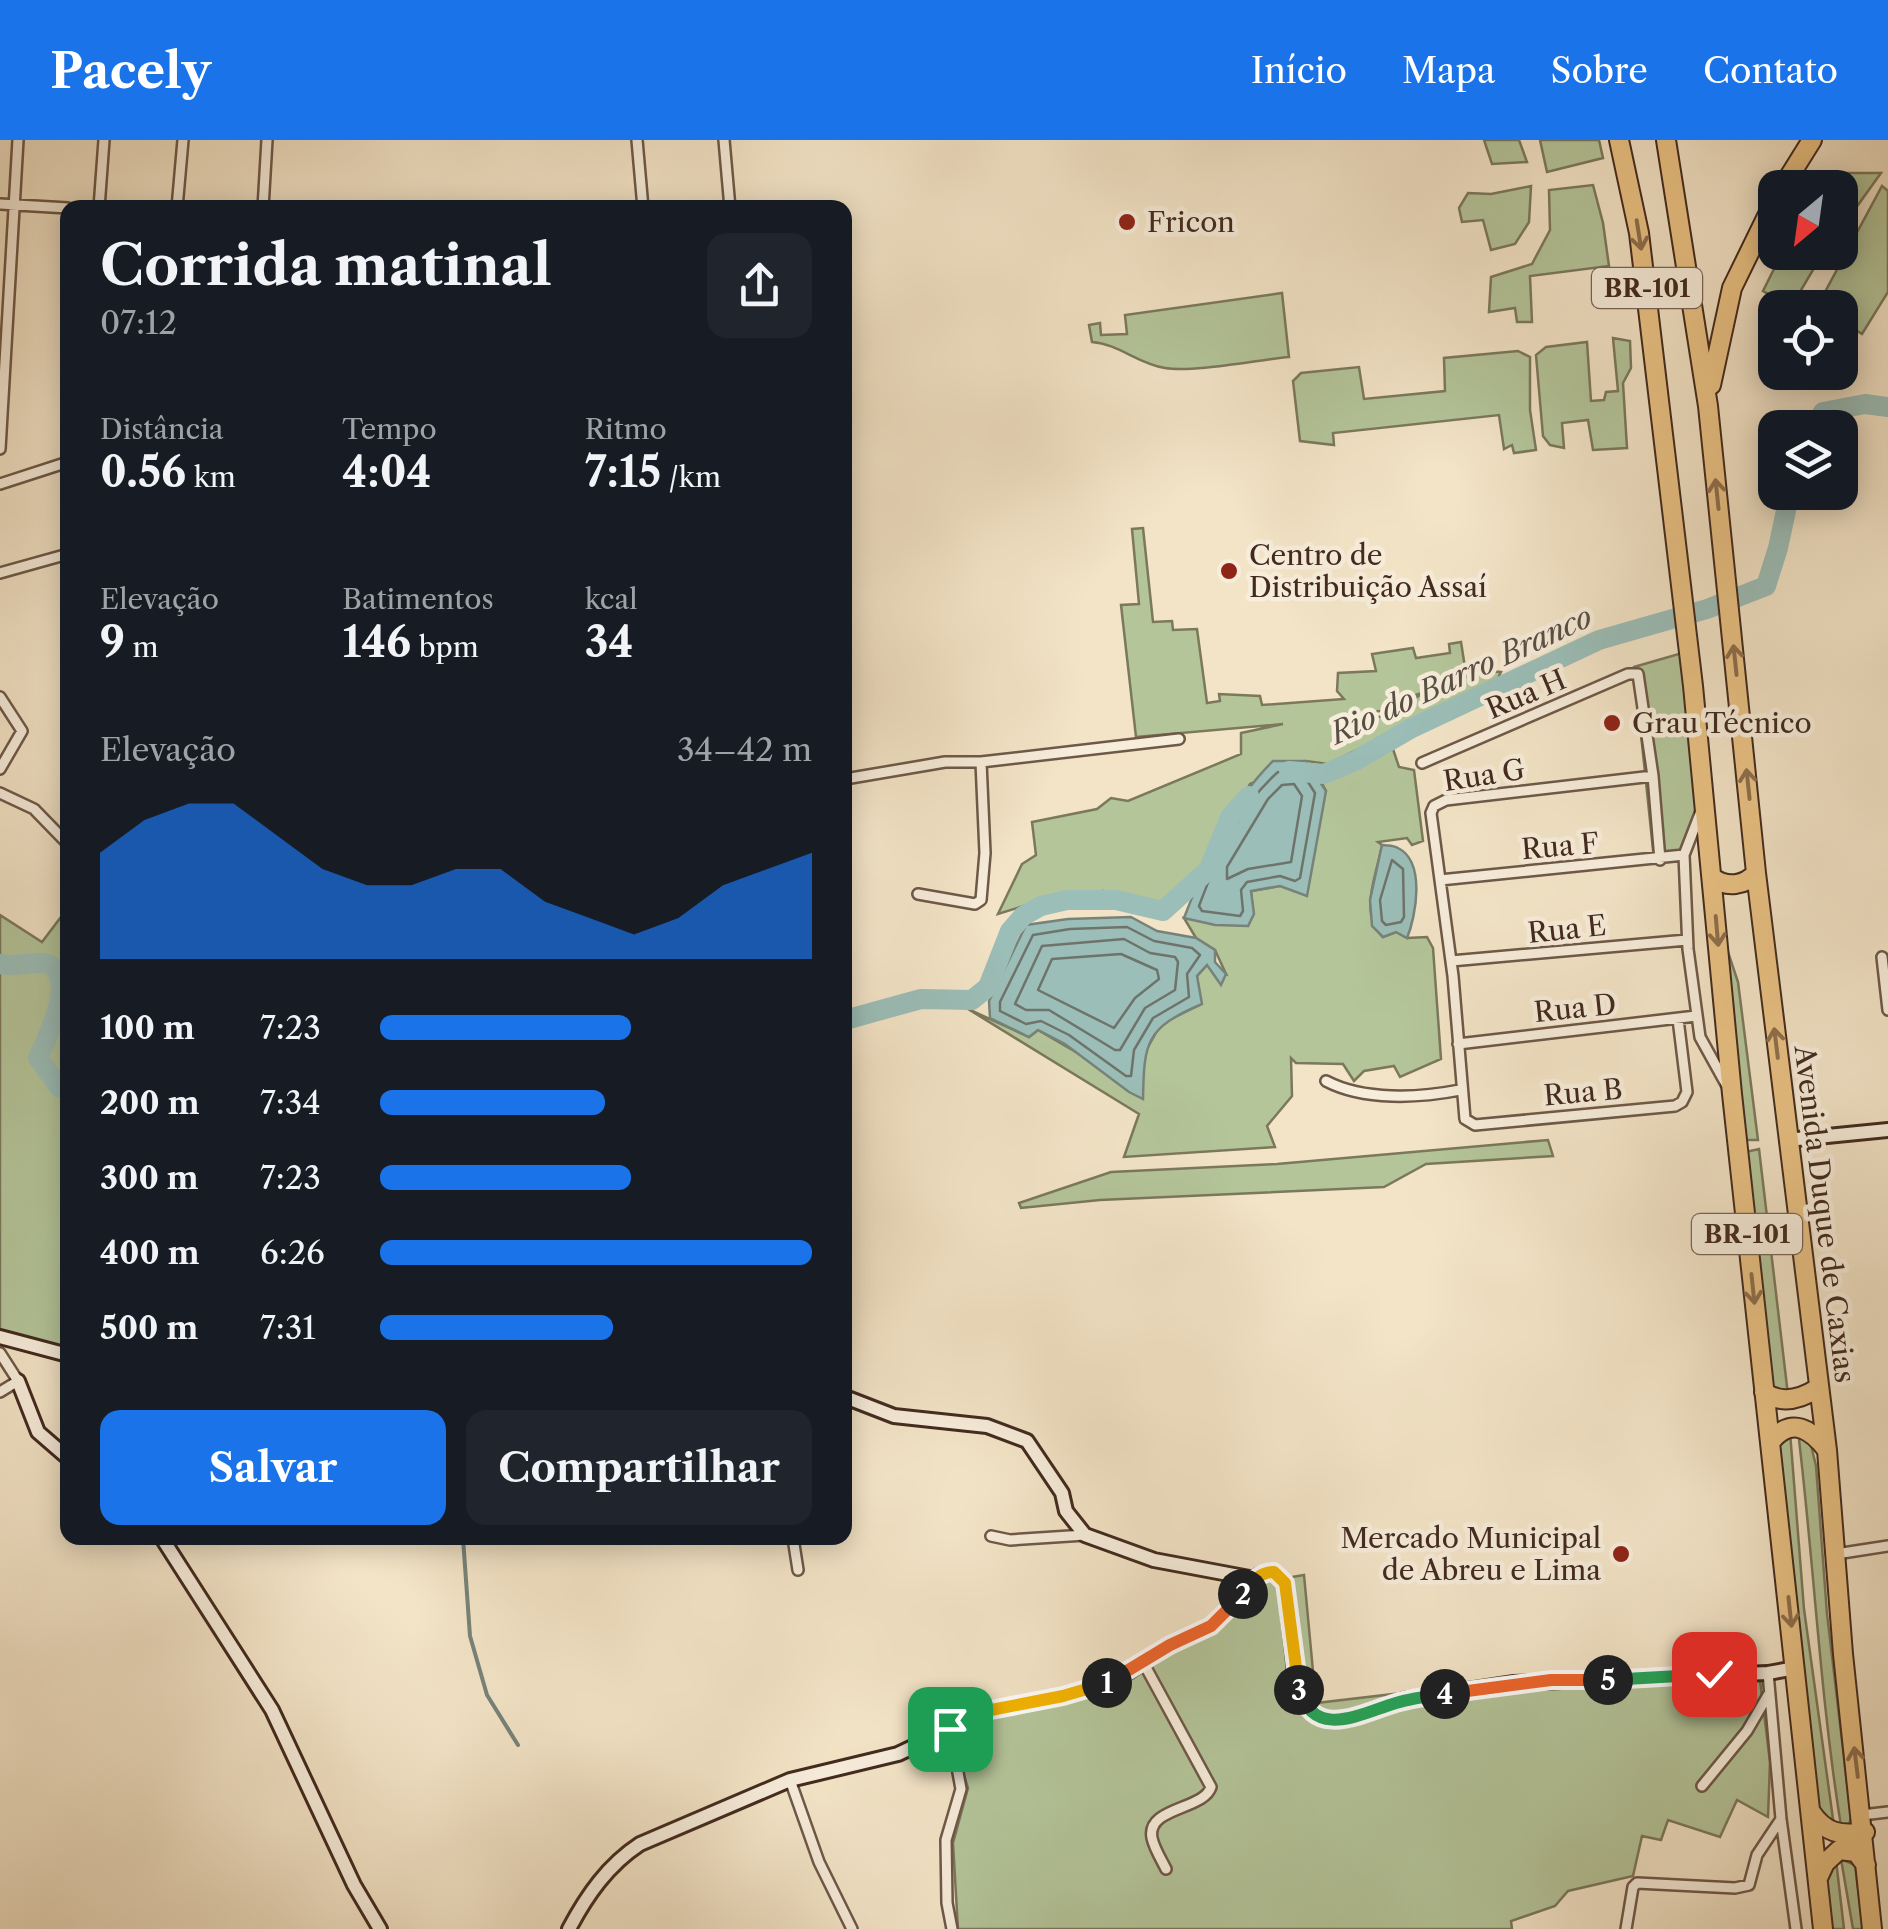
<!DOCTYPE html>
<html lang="pt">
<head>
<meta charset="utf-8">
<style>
	:root { --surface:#171b24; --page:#20242c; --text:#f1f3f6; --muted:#9ea1a6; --accent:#1a73e8 }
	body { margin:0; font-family:"Libre Caslon Text",serif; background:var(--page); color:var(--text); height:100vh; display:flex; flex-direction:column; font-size:38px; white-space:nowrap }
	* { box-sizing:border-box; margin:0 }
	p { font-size:32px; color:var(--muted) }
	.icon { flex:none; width:55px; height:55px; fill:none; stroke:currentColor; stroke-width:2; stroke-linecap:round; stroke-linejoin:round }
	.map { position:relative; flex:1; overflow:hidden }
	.details { position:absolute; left:60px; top:60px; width:792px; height:1345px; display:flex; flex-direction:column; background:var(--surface); border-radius:20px; box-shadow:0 5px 25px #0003 }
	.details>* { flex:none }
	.needle { width:65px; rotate:209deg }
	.fabs { position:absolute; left:1758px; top:30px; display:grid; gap:20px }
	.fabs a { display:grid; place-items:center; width:100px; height:100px; border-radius:20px; background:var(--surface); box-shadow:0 5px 25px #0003; font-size:50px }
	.pin { position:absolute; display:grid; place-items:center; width:85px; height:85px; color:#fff; margin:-42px; border-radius:20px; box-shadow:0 5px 15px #0006 }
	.km { position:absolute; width:50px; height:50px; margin:-25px; border-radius:50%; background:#222; color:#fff; font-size:28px; line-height:50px; text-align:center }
	.round { display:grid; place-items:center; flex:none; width:105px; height:105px; border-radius:20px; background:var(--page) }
	.summary { display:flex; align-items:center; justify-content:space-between; height:170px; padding:0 40px }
	h1 { font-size:55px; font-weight:700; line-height:75px }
	.metrics { display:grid; grid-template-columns:repeat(3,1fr); gap:15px; height:170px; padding:10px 40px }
	.metrics div { display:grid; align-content:center }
	.metrics b { font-size:42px; font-weight:700 }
	.metrics small { font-size:28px; font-weight:400 }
	.metrics p { font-size:28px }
	.chart { height:280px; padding:20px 40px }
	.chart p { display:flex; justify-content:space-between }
	.chart svg { width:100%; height:180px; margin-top:10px; fill:var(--accent); opacity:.7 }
	.primary-button { display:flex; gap:20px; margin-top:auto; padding:20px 40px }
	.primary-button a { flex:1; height:115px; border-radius:20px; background:var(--accent); color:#fff; font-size:40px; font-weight:700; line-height:115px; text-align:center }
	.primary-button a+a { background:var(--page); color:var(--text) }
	ul { padding:0 40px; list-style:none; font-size:32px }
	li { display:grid; grid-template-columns:160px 120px 1fr; align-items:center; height:75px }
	li i { height:25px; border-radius:12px; background:var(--accent) }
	header { display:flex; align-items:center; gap:60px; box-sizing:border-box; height:140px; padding:0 50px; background:var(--accent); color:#fff }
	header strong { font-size:48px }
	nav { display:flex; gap:55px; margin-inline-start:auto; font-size:35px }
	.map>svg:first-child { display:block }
</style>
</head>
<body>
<header>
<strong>Pacely</strong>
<nav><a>Início</a><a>Mapa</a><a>Sobre</a><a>Contato</a></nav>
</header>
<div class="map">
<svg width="1888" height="1789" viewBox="0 0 1888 1789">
	<rect width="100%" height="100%" fill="#f3e4c7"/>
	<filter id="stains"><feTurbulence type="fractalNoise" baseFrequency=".002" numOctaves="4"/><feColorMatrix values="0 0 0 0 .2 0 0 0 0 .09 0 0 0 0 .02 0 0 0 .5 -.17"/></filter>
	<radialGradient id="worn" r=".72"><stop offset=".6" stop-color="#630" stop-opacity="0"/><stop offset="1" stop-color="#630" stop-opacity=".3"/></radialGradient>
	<path fill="#b4c59a" stroke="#7b785c" stroke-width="2.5" fill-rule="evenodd" d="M1484,0H1519L1527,22L1492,24Z
		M1540,0H1599L1603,18L1547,32Z
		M1843,33H1881L1840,90V48L1811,47L1820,38Z
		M1593,45L1603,83L1609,126L1530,136L1532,182H1517L1515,168L1489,172L1491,137L1532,124L1550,90L1549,50Z
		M1531,46L1529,82L1515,104L1491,110L1483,80L1462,82L1459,68L1468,53L1491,54Z
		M1882,46L1888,51V152L1862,194L1840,180V168L1818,165Z
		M1782,113H1823L1791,167L1763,151Z
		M1282,153L1289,217C1257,220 1193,233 1165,228C1138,224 1119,204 1092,202L1089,185L1100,183L1101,195L1127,194L1125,175Z
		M1613,198L1630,201L1631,228L1623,243L1627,308L1593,310L1588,280L1562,283L1564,308L1550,305L1543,296L1536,215L1546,207L1587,202L1591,261L1604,260L1606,252L1618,251Z
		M1518,211L1530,217V270L1536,310L1514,313L1512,305L1504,309L1499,275L1333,293L1334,305L1300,301L1293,241L1301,233L1359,227L1364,259L1445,251L1444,218Z
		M1143,388L1153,482L1172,481L1173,490L1197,489L1207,563L1220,561L1219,554L1260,556L1262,565L1344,559L1337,551L1338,533L1376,531L1372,514L1413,508L1416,518L1450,513L1449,504L1461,502L1466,534L1459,539L1481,531L1501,532L1495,544L1328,624L1306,621L1250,644L1201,734L1170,765L1103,751L1059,755L998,774L1022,724L1036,715L1032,682L1097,669L1111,658L1128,661L1241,614V593L1283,584L1136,597L1121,465L1139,464L1132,389ZM1422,553L1393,577L1347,576L1393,569V562Z
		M1682,513L1698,662L1682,715L1654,719L1634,527Z
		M1392,606L1399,627L1414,630L1423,701L1412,705L1407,698L1378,702L1382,705C1377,735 1358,772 1383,797L1396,792L1407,798L1427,797L1433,808L1441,919L1400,937L1394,926L1364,931L1354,941L1343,924L1296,923L1291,918L1292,956L1267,986L1275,1007L1124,1017L1139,974L968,869L1029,897L1038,890L1098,925L1144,914L1161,884L1201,864L1197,836L1207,825L1226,834L1215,810L1196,798L1184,778L1248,786L1253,774L1251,751L1280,746L1326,651L1316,632L1324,633Z
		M67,769V1207H64L0,1191V775L42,802Z
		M1721,791L1738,842L1758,1000H1740Z
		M1548,1000L1553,1016L1426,1024L1384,1047L1100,1060L1021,1068L1019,1063L1111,1032L1277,1024Z
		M1759,1009L1788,1255L1771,1249L1741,1013Z
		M1798,1291L1811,1305L1816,1326L1827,1474L1851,1677L1849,1685L1841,1686C1820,1556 1814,1423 1798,1291Z
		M1790,1292L1804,1469L1833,1679L1816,1676L1775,1302Z
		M1304,1435L1316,1563L1487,1543L1760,1540L1770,1622L1768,1677L1737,1660L1720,1697L1668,1680L1661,1700L1642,1696L1633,1736L1568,1751L1555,1766L1511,1781L1512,1789H958L953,1703L968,1648L951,1594L998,1574L1092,1554L1205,1490L1258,1436L1269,1441Z
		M1841,1719L1855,1725L1863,1789H1853Z
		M1836,1720L1844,1789H1830L1824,1732Z"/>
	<path fill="#9bbeb8" stroke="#77837a" stroke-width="2.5" d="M1273,621H1306L1326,651L1307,756L1280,746L1251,751L1254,774L1248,786L1215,785L1184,778C1206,721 1229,664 1273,621Z
		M1382,705C1388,706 1393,705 1398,708C1426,722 1416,776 1407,798L1396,792L1383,797L1372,786L1370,760Z
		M1131,777L1157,791L1196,798L1215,810V822L1226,834L1221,845L1207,825L1197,836L1202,864C1146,888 1144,901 1143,959L1129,952L1065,904L1038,890L1029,897L990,878L989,861L1026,785L1068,779Z"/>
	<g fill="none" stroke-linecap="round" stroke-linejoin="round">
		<path stroke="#6e746b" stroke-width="2.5" d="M1278,632L1301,631L1315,653L1300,738L1295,741L1280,736L1247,742L1241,750L1243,771L1240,776L1202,771L1199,766C1217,718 1239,666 1278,632Z
			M1282,645L1294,644L1302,656L1291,722L1248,729L1227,739V727L1268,659Z
			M1392,720L1403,729L1404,777L1401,782L1386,785L1382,781L1380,760Z
			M1127,787L1154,801L1192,808L1200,815L1187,834L1189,857L1153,878L1134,910L1131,936H1126L1069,895L1041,881L1026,884L1000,871V862L1033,795L1070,789Z
			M1124,799L1150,813L1175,817L1178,822L1175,850L1145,868L1120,910H1115L1049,870H1026L1015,864L1042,806Z
			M1121,814L1157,830L1159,839L1135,858L1114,888L1038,850L1052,819Z"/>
		<path stroke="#77837a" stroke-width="4" d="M463,1398L470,1496L487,1555L518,1605"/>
		<path stroke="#9bbeb8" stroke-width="20" d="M1813,288L1823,272L1865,264L1888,267
			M1289,631L1324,634L1357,620L1410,589L1599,500L1707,469L1766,446L1778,408L1790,352
			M0,824C16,828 33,820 47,824C79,835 47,898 38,918L60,948H68
			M845,880L921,859L972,860L988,847L1010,791L1023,776L1041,766L1067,760H1116L1163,771L1209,729L1230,677L1249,656"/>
		<g stroke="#6e5848" stroke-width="14">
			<path id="street" d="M637,0L643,68
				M724,0L730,68
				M0,64L68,68
				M99,68L104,0
				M177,68L183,0
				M263,68L267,0
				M0,309L18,0
				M0,344L68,322
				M0,433L68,414
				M0,557L22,591L0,629
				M981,622L1179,599
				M1422,623L1628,534H1638L1653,636L1660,720
				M1653,636L1446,660L1434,666L1431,673L1453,836L1465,979L1475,985L1675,966L1682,962L1687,952L1678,879
				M845,639L945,622H981L985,713L981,760L975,764L918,754
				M0,653L34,669L68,704
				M1701,671L1684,715L1688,809L1700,897L1726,944
				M1440,740L1684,715
				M1882,817L1888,870
				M1451,821L1687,800
				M1458,904L1696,876
				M1326,941C1364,961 1419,958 1460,950
				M0,1213L18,1241L0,1252
				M991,1396L1010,1400L1085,1395
				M793,1398L798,1430
				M1836,1414L1888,1406
				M1143,1522L1211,1647C1204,1670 1146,1667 1152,1698C1154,1708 1161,1719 1166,1729
				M1768,1533L1781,1679L1796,1789
				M950,1589L961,1649L946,1700L947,1763L952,1789
				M790,1640L819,1722L852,1789
				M1702,1646L1747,1591L1768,1555
				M1862,1675L1888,1672
				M1626,1789L1633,1747L1637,1743L1735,1748L1749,1745L1757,1715L1781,1679"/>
		</g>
		<g stroke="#422a1e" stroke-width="18">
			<path id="secondary" d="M1787,1000L1888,990
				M0,1197L68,1215
				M18,1241L38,1292L68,1318
				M845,1257L894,1276L987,1286L1027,1301L1062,1353L1066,1371L1085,1395L1154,1420L1255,1439
				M162,1398L272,1570L354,1745L380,1789
				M569,1789C587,1755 608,1725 640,1704L790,1640L898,1614L991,1570L1063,1556L1116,1540L1170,1505L1211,1486L1259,1435L1275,1432L1285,1443L1296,1540L1303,1562L1311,1572L1325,1579H1348L1403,1560L1514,1543L1768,1533L1796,1528"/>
		</g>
		<g stroke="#422a1e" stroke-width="22">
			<path id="highway" d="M1619,0L1639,93L1693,546L1732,954L1823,1789
				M1666,0L1708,266L1756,733L1827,1310L1843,1514L1872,1789
				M1782,48L1812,0
				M1711,245L1732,148L1775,60
				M1713,738C1727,748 1744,746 1756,733
				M1764,1252C1782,1265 1801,1259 1818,1248
				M1772,1300C1792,1277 1811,1289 1827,1310
				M1811,1672C1825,1693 1840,1696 1865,1692
				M1818,1738L1825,1723L1839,1710L1856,1712L1866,1725"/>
		</g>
		<use href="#street" stroke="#f7eddb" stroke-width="9"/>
		<use href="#secondary" stroke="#f7eddb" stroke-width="12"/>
		<use href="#highway" stroke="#eac284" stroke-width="18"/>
	</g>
	<defs><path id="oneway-shaft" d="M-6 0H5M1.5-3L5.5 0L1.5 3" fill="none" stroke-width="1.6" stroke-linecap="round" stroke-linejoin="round" transform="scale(2.5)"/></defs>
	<g stroke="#8e6e4c">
		<use href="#oneway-shaft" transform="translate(1639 95) rotate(81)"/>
		<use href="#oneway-shaft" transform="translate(1717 354) rotate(-96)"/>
		<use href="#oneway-shaft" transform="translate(1735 520) rotate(-96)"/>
		<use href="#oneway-shaft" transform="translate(1748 644) rotate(-96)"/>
		<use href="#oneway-shaft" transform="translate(1717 791) rotate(85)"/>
		<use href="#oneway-shaft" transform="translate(1776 903) rotate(-97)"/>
		<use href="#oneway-shaft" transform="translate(1753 1149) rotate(84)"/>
		<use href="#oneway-shaft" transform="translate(1790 1472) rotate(84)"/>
		<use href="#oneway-shaft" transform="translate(1856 1622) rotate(-97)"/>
	</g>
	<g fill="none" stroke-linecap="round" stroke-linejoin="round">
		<g stroke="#fff" stroke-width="20">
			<path id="split-1" d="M950,1589L991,1570L1063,1556L1107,1543"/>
		</g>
		<g stroke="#fff" stroke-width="20">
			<path id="split-2" d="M1107,1543L1170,1505L1211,1486L1243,1454"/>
		</g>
		<g stroke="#fff" stroke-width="20">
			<path id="split-3" d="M1243,1454C1252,1442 1259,1432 1274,1432L1285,1443L1299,1550"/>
		</g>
		<g stroke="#fff" stroke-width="20">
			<path id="split-4" d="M1299,1550C1315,1601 1362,1573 1396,1563C1412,1558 1429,1556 1445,1554"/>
		</g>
		<g stroke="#fff" stroke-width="20">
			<path id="split-5" d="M1445,1554L1551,1540H1608"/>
		</g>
		<g stroke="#fff" stroke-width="20">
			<path id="split-6" d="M1608,1540L1714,1534"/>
		</g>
		<use href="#split-1" stroke="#f5b400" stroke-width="12"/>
		<use href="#split-2" stroke="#f0652b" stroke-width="12"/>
		<use href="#split-3" stroke="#f5b400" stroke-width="12"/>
		<use href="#split-4" stroke="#22a559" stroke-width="12"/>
		<use href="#split-5" stroke="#f0652b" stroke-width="12"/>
		<use href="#split-6" stroke="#22a559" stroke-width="12"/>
	</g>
	<g fill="#8f2418" stroke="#f7eddb" stroke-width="4">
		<circle cx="1127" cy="82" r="10"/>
		<circle cx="1229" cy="431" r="10"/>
		<circle cx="1612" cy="583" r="10"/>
		<circle cx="1621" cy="1414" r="10"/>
	</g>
	<g text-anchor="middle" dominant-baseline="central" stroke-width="9" stroke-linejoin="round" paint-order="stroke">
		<g fill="#f7eddb" stroke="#786457" stroke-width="2.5">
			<rect x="1592" y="128" width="110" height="40" rx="8"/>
			<rect x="1692" y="1074" width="110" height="40" rx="8"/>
		</g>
		<g font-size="25" font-weight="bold" fill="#422a1e">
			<text x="1647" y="148">BR-101</text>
			<text x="1747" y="1094">BR-101</text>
		</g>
		<g font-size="28" fill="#422a1e" stroke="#f7eddb" text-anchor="start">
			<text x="1147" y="82">Fricon</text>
			<text x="1249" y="415">Centro de<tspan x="1249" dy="32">Distribuição Assaí</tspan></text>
			<text x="1632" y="583">Grau Técnico</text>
			<text x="1601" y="1398" text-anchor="end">Mercado Municipal<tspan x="1601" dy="32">de Abreu e Lima</tspan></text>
		</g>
		<g font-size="28" fill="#422a1e" stroke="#f7eddb">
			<text transform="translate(1526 554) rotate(-23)">Rua H</text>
			<text transform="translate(1484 635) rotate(-9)">Rua G</text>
			<text transform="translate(1560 706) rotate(-5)">Rua F</text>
			<text transform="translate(1567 789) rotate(-6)">Rua E</text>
			<text transform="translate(1575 868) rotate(-6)">Rua D</text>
			<text transform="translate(1583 952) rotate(-5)">Rua B</text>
			<text transform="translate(1825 1074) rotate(83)">Avenida Duque de Caxias</text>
		</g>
		<g font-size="30" font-style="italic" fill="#584f44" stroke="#f7eddb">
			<text transform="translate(1461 535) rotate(-25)">Rio do Barro Branco</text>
		</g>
	</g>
	<rect width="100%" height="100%" filter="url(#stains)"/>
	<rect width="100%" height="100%" fill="url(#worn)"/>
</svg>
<div class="fabs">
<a><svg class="needle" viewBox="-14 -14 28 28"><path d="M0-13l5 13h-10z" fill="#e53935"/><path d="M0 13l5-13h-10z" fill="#9ea1a6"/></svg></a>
<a><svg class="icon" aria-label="locate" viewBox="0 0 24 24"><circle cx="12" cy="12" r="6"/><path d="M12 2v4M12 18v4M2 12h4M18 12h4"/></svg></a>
<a><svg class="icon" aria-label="layers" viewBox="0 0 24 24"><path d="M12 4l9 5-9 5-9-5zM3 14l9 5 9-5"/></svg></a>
</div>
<div class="pin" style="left:950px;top:1589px;background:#1e9e55"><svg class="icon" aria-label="arrive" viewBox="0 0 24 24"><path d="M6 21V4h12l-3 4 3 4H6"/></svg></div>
<div class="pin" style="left:1714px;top:1534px;background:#d93025"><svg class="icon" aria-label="check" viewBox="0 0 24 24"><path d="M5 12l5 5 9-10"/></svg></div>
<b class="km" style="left:1107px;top:1543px">1</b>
<b class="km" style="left:1243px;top:1454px">2</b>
<b class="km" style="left:1299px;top:1550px">3</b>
<b class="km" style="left:1445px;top:1554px">4</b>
<b class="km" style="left:1608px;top:1540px">5</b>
<section class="details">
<div class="summary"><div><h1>Corrida matinal</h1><p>07:12</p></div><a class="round"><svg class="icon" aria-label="share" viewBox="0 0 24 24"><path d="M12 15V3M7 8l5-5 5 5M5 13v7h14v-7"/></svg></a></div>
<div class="metrics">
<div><p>Distância</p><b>0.56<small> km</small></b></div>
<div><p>Tempo</p><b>4:04</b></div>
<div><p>Ritmo</p><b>7:15<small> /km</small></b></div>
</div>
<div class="metrics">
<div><p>Elevação</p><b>9<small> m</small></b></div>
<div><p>Batimentos</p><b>146<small> bpm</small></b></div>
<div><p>kcal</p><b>34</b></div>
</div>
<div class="chart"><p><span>Elevação</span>34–42 m</p>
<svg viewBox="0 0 160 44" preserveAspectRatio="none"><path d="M0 44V18L10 10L20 6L30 6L40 14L50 22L60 26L70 26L80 22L90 22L100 30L110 34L120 38L130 34L140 26L150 22L160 18V44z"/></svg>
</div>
<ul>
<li><b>100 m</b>7:23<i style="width:58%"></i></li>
<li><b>200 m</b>7:34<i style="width:52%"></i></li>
<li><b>300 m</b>7:23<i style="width:58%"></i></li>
<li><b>400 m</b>6:26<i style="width:100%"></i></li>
<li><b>500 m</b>7:31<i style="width:54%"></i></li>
</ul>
<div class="primary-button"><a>Salvar</a><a>Compartilhar</a></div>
</section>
</div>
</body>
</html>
